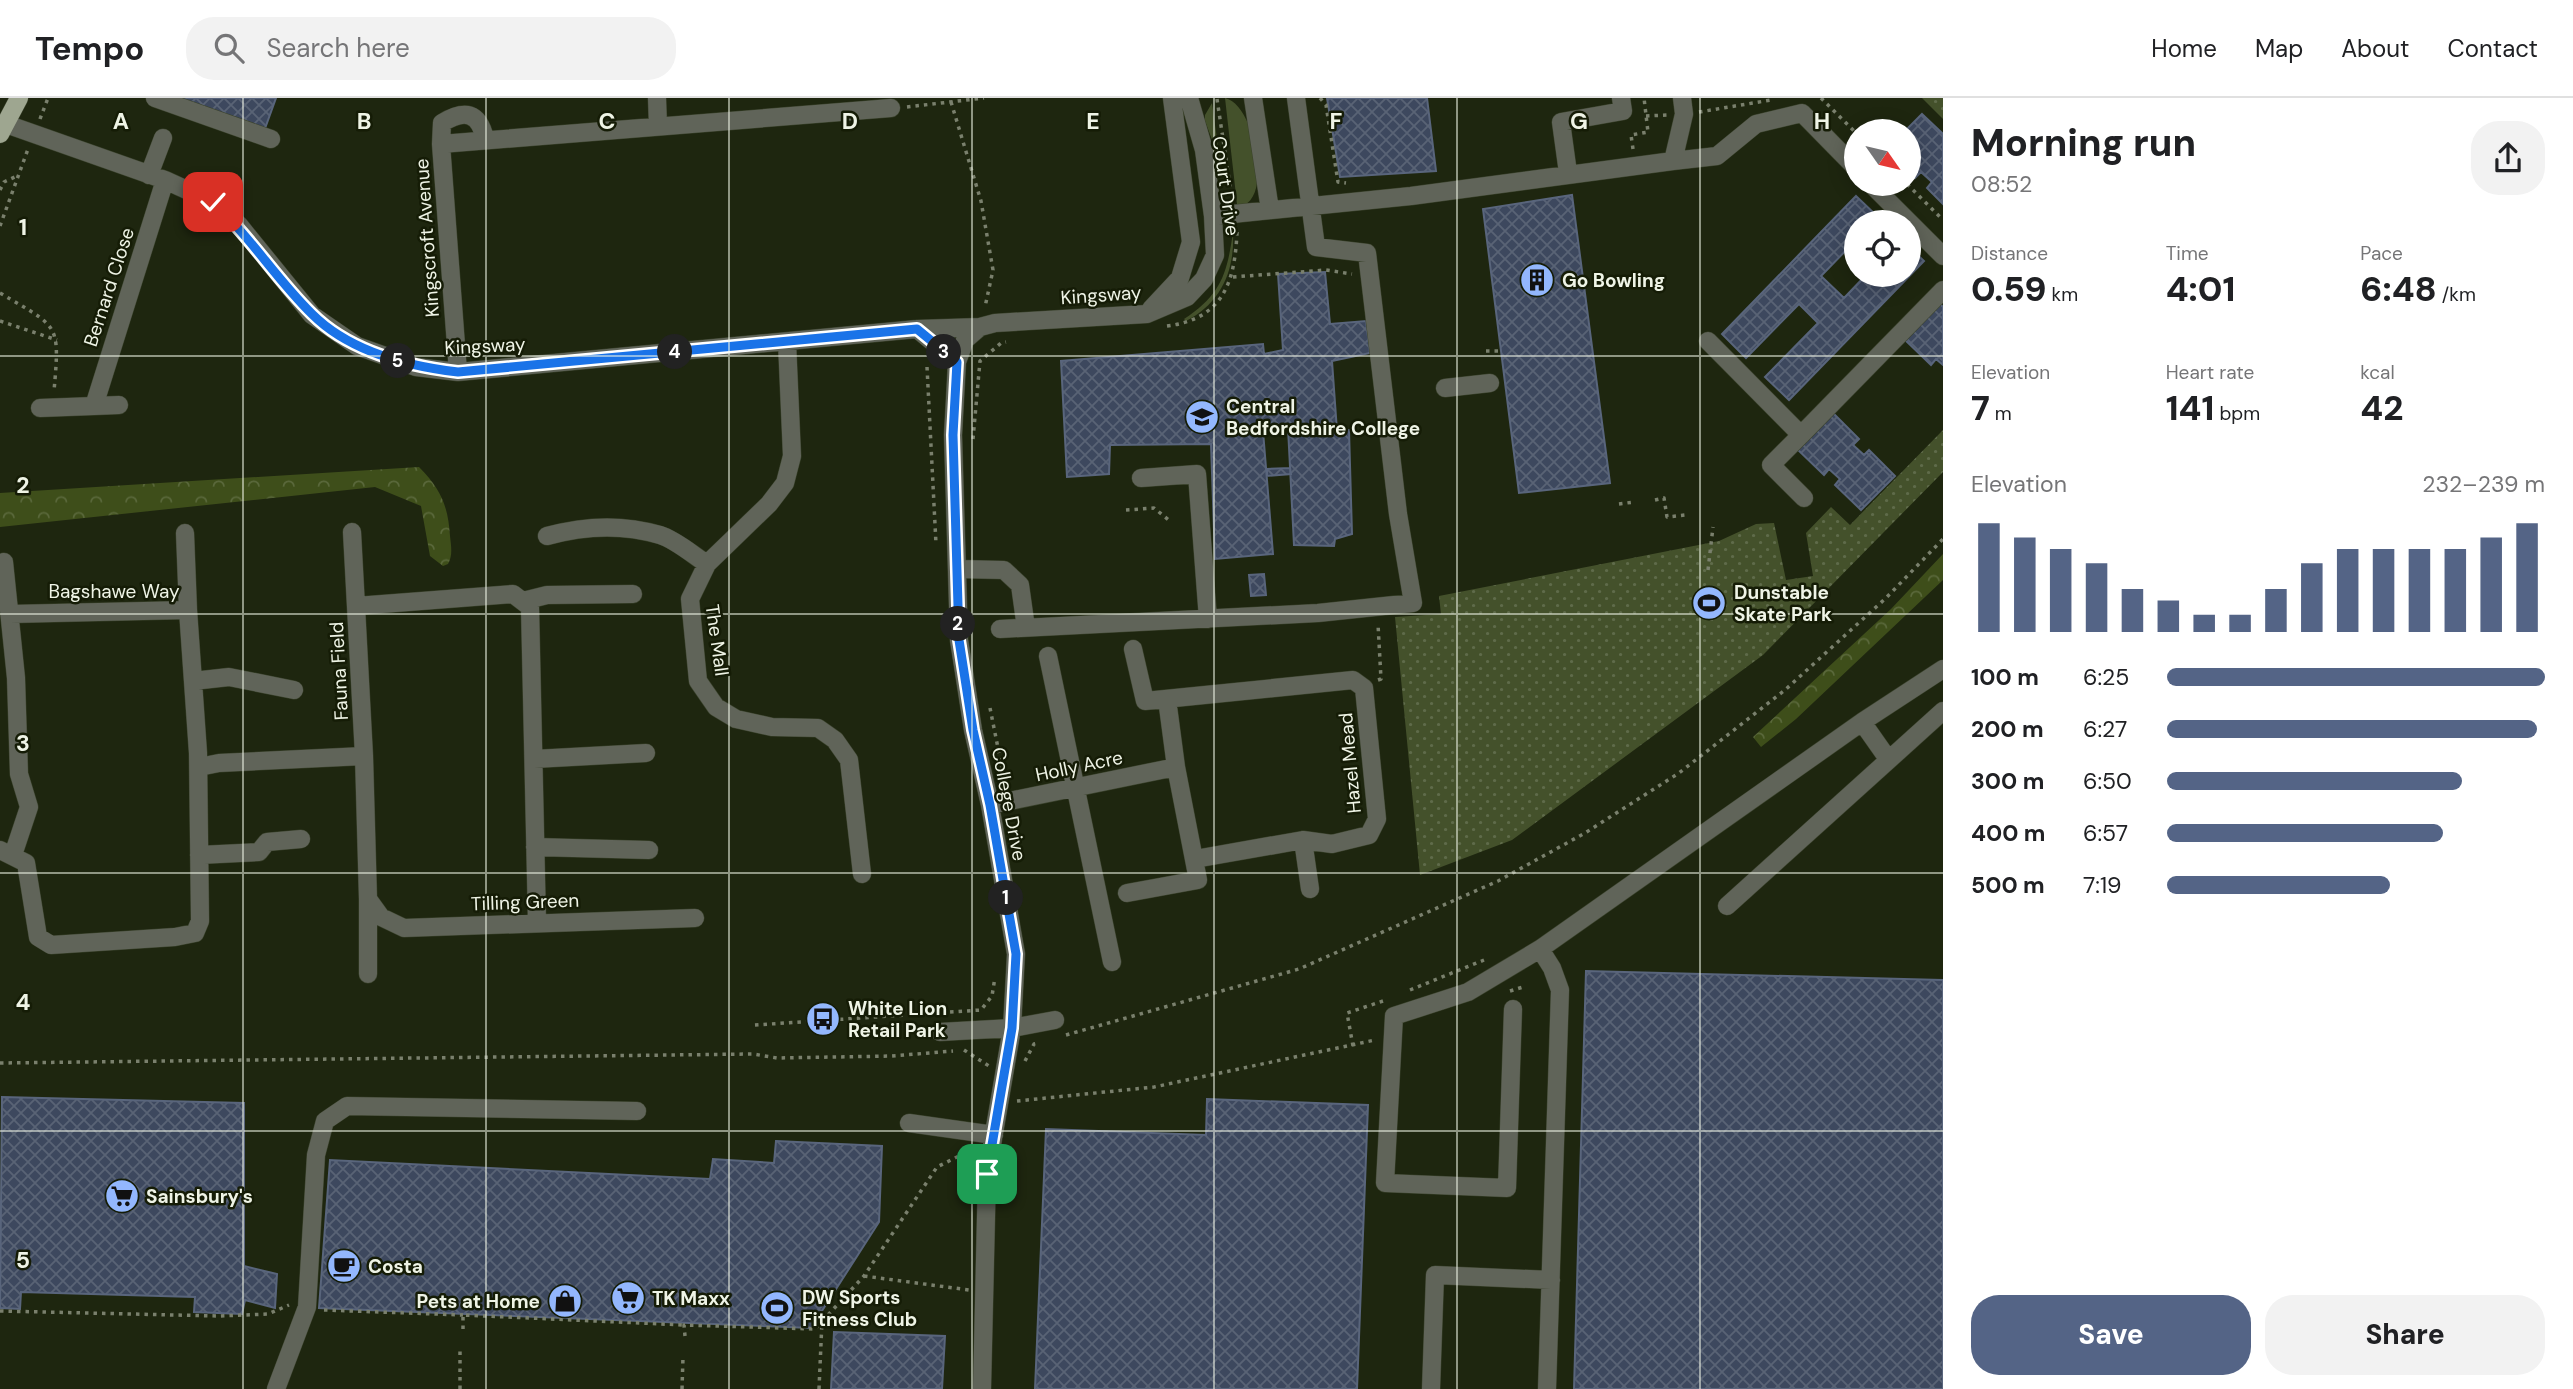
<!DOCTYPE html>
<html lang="en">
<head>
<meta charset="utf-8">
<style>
	:root { --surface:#fff; --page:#f2f2f2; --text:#202124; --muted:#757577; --line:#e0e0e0; --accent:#546486 }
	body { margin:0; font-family:"DM Sans",sans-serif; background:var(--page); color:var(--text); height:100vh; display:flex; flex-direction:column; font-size:26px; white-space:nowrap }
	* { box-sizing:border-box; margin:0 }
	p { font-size:23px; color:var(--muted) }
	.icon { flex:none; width:38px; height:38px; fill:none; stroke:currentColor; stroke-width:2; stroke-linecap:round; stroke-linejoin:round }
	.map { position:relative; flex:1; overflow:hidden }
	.sheet { display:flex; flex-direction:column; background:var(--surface); width:630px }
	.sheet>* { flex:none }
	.needle { width:46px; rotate:124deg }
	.fabs { position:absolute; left:1844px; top:21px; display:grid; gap:14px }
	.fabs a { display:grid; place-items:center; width:77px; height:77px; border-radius:50%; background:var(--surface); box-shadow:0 4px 18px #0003; font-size:35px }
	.pin { position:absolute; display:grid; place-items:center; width:60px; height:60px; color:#fff; margin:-30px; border-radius:14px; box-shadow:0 4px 10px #0006 }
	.km { position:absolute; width:35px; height:35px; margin:-18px; border-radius:50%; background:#222; color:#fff; font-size:19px; line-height:35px; text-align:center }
	.round { display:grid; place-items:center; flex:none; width:74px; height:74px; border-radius:28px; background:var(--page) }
	.overview { display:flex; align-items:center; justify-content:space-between; height:119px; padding:0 28px }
	h1 { font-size:38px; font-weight:800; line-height:52px }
	.metrics { display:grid; grid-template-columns:repeat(3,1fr); gap:10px; height:119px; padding:7px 28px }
	.metrics div { display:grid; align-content:center }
	.metrics b { font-size:35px; font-weight:800 }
	.metrics small { font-size:19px; font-weight:400 }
	.metrics p { font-size:19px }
	.chart { height:196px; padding:14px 28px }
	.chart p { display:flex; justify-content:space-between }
	.chart svg { width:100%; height:126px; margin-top:7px; stroke:var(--accent); stroke-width:6 }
	.cta { display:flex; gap:14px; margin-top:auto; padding:14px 28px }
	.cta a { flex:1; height:80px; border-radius:28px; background:var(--accent); color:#fff; font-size:28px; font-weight:800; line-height:80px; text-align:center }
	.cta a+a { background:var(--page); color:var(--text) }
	ul { padding:0 28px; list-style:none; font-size:23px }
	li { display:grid; grid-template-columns:112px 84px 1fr; align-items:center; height:52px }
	li i { height:18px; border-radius:9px; background:var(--accent) }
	header { display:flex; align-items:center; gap:42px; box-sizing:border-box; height:98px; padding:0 35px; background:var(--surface); border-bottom:2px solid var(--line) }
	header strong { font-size:33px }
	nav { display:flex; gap:38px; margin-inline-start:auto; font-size:24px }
	.search { width:490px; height:63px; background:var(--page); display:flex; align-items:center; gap:18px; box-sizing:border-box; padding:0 24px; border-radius:28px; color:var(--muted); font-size:26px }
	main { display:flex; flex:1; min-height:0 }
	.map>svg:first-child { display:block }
</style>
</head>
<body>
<header>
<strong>Tempo</strong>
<div class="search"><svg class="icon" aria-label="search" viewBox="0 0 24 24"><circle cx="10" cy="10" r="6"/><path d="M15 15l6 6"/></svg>Search here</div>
<nav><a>Home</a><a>Map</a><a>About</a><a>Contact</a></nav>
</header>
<main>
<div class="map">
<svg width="1943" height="1291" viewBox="0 0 1943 1291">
	<defs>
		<pattern id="forest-crowns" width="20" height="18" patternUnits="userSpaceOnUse" patternTransform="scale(1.75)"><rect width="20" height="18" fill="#3e4e1a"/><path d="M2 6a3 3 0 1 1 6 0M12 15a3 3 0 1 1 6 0" fill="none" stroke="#5a683b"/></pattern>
		<pattern id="park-dots" width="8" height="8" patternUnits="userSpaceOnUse" patternTransform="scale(1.75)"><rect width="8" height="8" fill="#44512b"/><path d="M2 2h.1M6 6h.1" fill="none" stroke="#5f6b4a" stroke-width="1.8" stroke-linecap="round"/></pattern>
		<pattern id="building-cross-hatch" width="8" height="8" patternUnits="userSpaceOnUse" patternTransform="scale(1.75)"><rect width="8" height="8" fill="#3d485e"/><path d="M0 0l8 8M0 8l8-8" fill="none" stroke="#596375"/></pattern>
	</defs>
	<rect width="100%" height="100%" fill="#1e260f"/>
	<path fill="#44512b" d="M1225,0C1254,6 1272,95 1244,107L1237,106Z
		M1212,5L1220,63L1205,23V17Z
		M1233,134C1235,173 1221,205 1186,223L1184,221C1221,197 1227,176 1233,134Z"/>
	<path fill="url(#forest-crowns)" d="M419,369C441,391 448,408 450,438C451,448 453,457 448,466L443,468L430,458L421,408L375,389L0,429V395Z
		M1943,456V482L1796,621L1761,649L1753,639L1891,511Z"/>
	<path fill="url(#park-dots)" d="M1922,0H1943V21Z
		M1943,332V374L1763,557L1512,742L1420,777L1395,519L1441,516L1439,498L1719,443L1756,426L1774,425L1786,482L1813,478L1806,435L1831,409L1850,427Z"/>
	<path fill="url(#building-cross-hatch)" stroke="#59657c" stroke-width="2" d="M166,0H276L263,36Z
		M1327,0H1427L1436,73L1340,79Z
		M1922,16L1943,36V106L1927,90L1932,84L1921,74L1915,80L1909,74V33H1905Z
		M1572,97L1610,385L1519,395L1483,111Z
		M1856,98L1878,119L1873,124H1857V141L1821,178L1844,200L1866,177H1909V149L1924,163L1789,302L1765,279L1818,225L1799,206L1746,260L1722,236Z
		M1325,174L1330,226L1366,223L1370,255L1332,263L1337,333L1349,332L1352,436L1335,441L1334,448L1294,447L1288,330L1263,333L1273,456L1215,461L1211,346L1110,347L1109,376L1067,379L1061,263L1263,246L1264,256L1283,252L1278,176Z
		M1938,203L1943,209V267L1936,261L1931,267L1902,239Z
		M1831,313L1859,341L1853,347L1864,357L1869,352L1895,378L1861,412L1835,387L1840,381L1829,371L1824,377L1795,349Z
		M1290,370L1291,376L1267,378V371Z
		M1264,476L1266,497L1251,498L1249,477Z
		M1586,873L1943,882V1291H1574Z
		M2,999L244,1005V1168L277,1176L275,1210L245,1202L242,1216L194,1214L195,1199L21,1194L20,1211L0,1210Z
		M1207,1001L1368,1007L1357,1291H1035L1046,1031L1206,1037Z
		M776,1043L882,1048L879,1124L811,1230L319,1210L330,1062L710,1081L713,1061L774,1065Z
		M834,1234L945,1238L942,1291H831Z"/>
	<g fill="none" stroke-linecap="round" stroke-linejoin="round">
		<g stroke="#3b432d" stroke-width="19">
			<path id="minor" d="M155,0L271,41
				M657,0L658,28
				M1253,0L1270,112
				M6,26L165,82L213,104L239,127L312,217L357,248L416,269L458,274L917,231L980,229
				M441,46L442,25C465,11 479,14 485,41
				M1673,63L1717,58L1756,26L1802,15L1857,71
				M1568,75L1561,24L1623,13L1621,0
				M149,77L163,40
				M1871,86L1943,158
				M1213,118L1411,98L1673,63L1684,16L1682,0
				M1151,211L1180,180L1191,144L1172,0
				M917,231L957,264
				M1708,243L1801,337L1943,192
				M787,244L792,358L785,385L769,406L707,466L690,501L698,583L716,609L736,621L772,629L818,630L835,642L849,662L862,776
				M458,274L441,46L891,10
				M1445,290L1490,285
				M94,308L119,307
				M40,310L94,308L165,82
				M1801,337L1771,367L1804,400
				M1141,380L1197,376L1208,521
				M352,434L364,658L368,801L381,819L404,830L695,820
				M185,435L188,512
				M547,438C583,428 623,426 660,437C676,442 693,457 707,466
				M4,464L16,580L19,676L29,709L13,757
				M957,471L1004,472L1020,487L1026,530
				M523,503L547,497L633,496
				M356,508L513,496L530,509L537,824
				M1000,531L1318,515L1413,505L1398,416L1367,155L1316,149L1296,0
				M1133,551L1145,603L1353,582L1364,590L1377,721L1369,737L1332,746L1303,742L1195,761
				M1048,558L1112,864
				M193,583L229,579L294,592
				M1862,624L1888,661
				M534,661L646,655
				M199,669L219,665L364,658
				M990,707L1176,669
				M1303,742L1310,791
				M535,749L649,752
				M0,752L26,765L38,839L51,847L175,839L195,835L200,823L198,655L188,512L10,516
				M199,757L259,754L267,744L301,741
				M1127,795L1198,782L1176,669L1167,601
				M1727,808L1943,613
				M1540,851L1552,870L1560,892L1547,1291
				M368,876V801
				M1513,911L1507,1090L1385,1085L1394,918L1468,894L1540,851L1862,624L1943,571
				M940,934L1012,930L1055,922
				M909,1025L994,1037
				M276,1291L307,1209L316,1057L325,1023L347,1008L637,1013
				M982,1291L987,1076L1012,930L1016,856L990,707L973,632L959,542L953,337L957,264L965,242L980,229L995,225L1147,216L1187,199L1204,181L1215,157L1213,118L1204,52L1189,0
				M1431,1291L1435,1177L1551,1182"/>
		</g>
		<g stroke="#3b432d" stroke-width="19">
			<path id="major" d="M0,36L19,0"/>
		</g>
		<path stroke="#7a806d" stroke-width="3.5" stroke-dasharray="3.5 5" stroke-linecap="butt" d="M1320,0L1326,7L1338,84L1346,85
			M1821,0L1857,36
			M1217,1L1232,101
			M951,4L981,103L993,172L985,209
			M907,9L984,0
			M1699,14L1771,2
			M1646,18L1667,17
			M40,21L48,0
			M1633,51L1631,37L1648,34L1644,0
			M1907,86L1943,122
			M0,92L4,84L19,77
			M0,128L28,51
			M1233,179L1326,172L1352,176
			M0,195C59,230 60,224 54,293
			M0,223L57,242
			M1167,228C1223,221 1235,184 1237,134
			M1486,253H1501
			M927,269L936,446
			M973,341L980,263L1001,245L1006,244
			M1655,402L1664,400L1667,419L1685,417
			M1619,406L1634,404
			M1126,412L1154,410L1170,423
			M1708,472L1713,429
			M1378,582L1381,581L1378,526
			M990,610L1005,685
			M1410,892L1484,862
			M1510,893L1523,889
			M755,927L981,912L992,898L995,879
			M1066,937L1299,871L1498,783L1585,735L1679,675L1785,592L1886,500L1943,441
			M1353,948L1347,915L1383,903
			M964,952L989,968
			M1025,963L1034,946L1039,945
			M0,965L753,956L777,960L892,958L953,953
			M1017,1003L1154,989L1375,942
			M864,1178L969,1192
			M324,1212L463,1217
			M0,1213L219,1218L268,1216L289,1207
			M463,1231V1217L684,1227
			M685,1238L684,1227L815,1231L864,1178L937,1069L965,1055L967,1103
			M460,1291V1251
			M682,1291L683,1259
			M819,1291L822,1223"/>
		<use href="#minor" stroke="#606459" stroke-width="18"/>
		<use href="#major" stroke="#9ea690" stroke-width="18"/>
	</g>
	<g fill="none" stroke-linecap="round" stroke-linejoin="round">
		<g stroke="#fff" stroke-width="14">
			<path id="route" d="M213,104C250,138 276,181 312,216C350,254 406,268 458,274L917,231L957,264L953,337L959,542L973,632L990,707L1016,856L1012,930L987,1076"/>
		</g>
		<use href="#route" stroke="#1a73e8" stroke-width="9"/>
	</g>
	<path fill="none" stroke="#eff4e6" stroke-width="2" stroke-opacity="0.55" d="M243,0V1291M486,0V1291M729,0V1291M972,0V1291M1214,0V1291M1457,0V1291M1700,0V1291M0,258H1943M0,516H1943M0,775H1943M0,1033H1943"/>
	<defs>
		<g id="building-disc" transform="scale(1.75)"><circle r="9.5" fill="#93b7fd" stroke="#151c06"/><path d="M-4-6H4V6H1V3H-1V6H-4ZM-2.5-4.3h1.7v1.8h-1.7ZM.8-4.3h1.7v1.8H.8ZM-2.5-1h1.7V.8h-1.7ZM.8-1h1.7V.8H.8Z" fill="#111"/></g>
		<g id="university-disc" transform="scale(1.75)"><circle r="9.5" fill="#93b7fd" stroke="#151c06"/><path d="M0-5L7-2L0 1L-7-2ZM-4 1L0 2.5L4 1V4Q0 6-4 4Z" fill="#111"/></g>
		<g id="stadium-disc" transform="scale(1.75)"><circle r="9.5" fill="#93b7fd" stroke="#151c06"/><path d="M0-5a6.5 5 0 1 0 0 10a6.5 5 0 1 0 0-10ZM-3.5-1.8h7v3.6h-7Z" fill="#111"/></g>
		<g id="bus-disc" transform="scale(1.75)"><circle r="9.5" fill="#93b7fd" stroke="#151c06"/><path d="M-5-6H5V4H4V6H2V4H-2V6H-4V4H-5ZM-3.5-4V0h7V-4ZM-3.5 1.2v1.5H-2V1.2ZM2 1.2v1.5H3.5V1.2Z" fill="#111"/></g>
		<g id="supermarket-disc" transform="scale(1.75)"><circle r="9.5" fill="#93b7fd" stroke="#151c06"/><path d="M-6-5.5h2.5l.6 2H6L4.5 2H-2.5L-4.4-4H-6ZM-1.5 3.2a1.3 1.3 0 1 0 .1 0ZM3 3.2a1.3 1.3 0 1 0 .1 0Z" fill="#111"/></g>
		<g id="cafe-disc" transform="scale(1.75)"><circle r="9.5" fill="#93b7fd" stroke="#151c06"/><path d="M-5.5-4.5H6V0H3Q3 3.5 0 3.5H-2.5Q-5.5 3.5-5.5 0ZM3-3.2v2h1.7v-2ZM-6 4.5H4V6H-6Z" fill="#111"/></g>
		<g id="shop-disc" transform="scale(1.75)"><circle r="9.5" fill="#93b7fd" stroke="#151c06"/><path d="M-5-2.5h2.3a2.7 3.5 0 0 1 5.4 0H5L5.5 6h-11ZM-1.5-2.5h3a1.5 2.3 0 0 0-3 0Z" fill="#111"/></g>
	</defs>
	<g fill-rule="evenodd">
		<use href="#building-disc" x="1537" y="182"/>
		<use href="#university-disc" x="1202" y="319"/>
		<use href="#stadium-disc" x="1709" y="505"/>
		<use href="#bus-disc" x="823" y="921"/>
		<use href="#supermarket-disc" x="122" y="1098"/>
		<use href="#cafe-disc" x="344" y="1168"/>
		<use href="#supermarket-disc" x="628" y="1200"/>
		<use href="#shop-disc" x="565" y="1203"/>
		<use href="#stadium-disc" x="777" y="1210"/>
	</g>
	<g text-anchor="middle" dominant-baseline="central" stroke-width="5" stroke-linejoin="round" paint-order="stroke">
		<g font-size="19" fill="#eff4e6" stroke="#151c06">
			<text transform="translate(1226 88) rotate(82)">Court Drive</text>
			<text transform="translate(427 140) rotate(-94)">Kingscroft Avenue</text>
			<text transform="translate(109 189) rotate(-72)">Bernard Close</text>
			<text transform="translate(1101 197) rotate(-4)">Kingsway</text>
			<text transform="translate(485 248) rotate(-3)">Kingsway</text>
			<text x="114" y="493">Bagshawe Way</text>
			<text transform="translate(717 542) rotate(82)">The Mall</text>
			<text transform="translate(339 573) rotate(-93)">Fauna Field</text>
			<text transform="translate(1350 665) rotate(-95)">Hazel Mead</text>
			<text transform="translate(1079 668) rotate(-12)">Holly Acre</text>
			<text transform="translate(1009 706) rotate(79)">College Drive</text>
			<text transform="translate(525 804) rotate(-2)">Tilling Green</text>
		</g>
		<g font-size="19" font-weight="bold" fill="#eff4e6" stroke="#151c06" text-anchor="start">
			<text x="1562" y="182">Go Bowling</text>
			<text x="1226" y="308">Central<tspan x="1226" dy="22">Bedfordshire College</tspan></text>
			<text x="1734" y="494">Dunstable<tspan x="1734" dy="22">Skate Park</tspan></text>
			<text x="848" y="910">White Lion<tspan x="848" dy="22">Retail Park</tspan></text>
			<text x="146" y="1098">Sainsbury's</text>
			<text x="368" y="1168">Costa</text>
			<text x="802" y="1199">DW Sports<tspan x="802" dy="22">Fitness Club</tspan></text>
			<text x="652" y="1200">TK Maxx</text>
			<text x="540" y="1203" text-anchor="end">Pets at Home</text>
		</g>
	</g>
	<g font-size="23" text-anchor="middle" font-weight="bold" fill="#eff4e6" stroke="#151c06" stroke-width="5" stroke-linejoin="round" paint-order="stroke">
		<text x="121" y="31">A</text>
		<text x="364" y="31">B</text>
		<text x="607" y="31">C</text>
		<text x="850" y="31">D</text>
		<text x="1093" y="31">E</text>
		<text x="1336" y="31">F</text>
		<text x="1579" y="31">G</text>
		<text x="1822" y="31">H</text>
		<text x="23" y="137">1</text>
		<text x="23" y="395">2</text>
		<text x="23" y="653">3</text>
		<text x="23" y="912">4</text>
		<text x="23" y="1170">5</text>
	</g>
</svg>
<div class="fabs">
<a><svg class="needle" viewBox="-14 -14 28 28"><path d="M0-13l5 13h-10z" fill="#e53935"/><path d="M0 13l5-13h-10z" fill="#757577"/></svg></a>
<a><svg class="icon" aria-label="locate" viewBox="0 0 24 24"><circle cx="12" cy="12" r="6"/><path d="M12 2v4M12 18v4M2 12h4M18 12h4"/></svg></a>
</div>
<div class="pin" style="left:987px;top:1076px;background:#1e9e55"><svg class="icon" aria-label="arrive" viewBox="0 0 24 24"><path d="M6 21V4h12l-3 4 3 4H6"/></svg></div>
<div class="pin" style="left:213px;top:104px;background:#d93025"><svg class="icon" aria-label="check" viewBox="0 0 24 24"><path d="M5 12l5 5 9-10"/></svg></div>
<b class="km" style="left:1006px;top:800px">1</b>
<b class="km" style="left:958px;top:526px">2</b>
<b class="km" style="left:944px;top:254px">3</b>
<b class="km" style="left:675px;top:254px">4</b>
<b class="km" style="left:398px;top:263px">5</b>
</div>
<section class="sheet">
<div class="overview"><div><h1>Morning run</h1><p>08:52</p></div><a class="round"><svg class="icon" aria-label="share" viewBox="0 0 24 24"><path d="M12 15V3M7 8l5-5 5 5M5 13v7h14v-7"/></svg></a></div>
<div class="metrics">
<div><p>Distance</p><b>0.59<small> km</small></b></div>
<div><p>Time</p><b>4:01</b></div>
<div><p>Pace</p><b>6:48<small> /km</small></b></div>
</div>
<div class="metrics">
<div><p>Elevation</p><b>7<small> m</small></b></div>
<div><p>Heart rate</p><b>141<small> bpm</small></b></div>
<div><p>kcal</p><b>42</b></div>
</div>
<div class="chart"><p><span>Elevation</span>232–239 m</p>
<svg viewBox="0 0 160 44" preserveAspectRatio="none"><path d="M5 44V6M15 44V11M25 44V15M35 44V20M45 44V29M55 44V33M65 44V38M75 44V38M85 44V29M95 44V20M105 44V15M115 44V15M125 44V15M135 44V15M145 44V11M155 44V6"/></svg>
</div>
<ul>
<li><b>100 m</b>6:25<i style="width:100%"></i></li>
<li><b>200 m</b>6:27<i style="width:98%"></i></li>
<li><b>300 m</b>6:50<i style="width:78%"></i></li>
<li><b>400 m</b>6:57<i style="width:73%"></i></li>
<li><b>500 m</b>7:19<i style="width:59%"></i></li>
</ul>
<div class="cta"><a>Save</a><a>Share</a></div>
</section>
</main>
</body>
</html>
